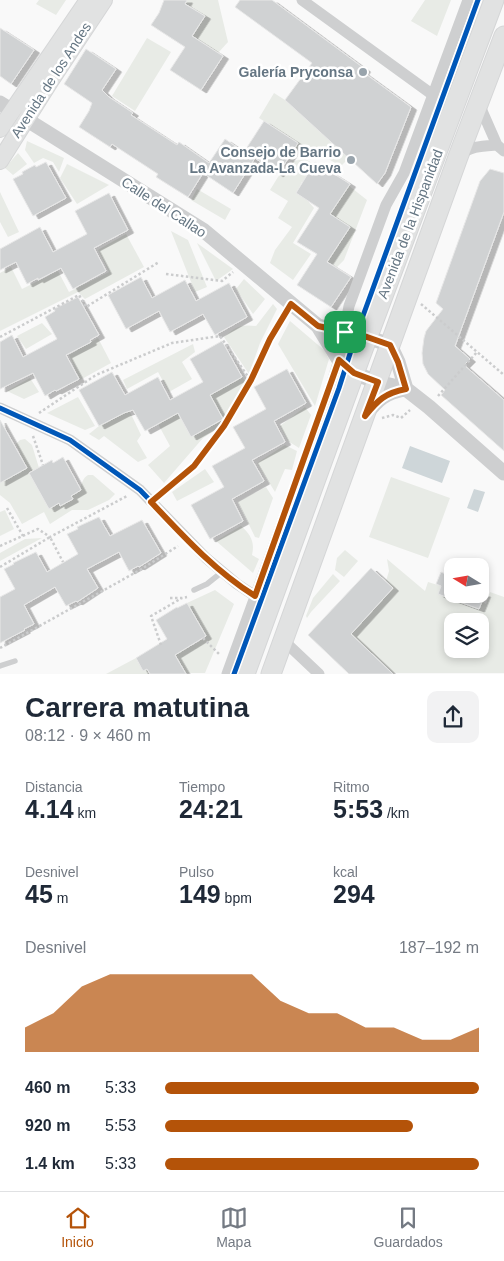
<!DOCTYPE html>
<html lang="es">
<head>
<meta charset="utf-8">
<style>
	:root { --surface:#fff; --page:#f2f2f3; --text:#1f2937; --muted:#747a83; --line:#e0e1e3; --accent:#b45309 }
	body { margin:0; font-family:Arial,sans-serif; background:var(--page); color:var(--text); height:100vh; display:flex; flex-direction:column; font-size:19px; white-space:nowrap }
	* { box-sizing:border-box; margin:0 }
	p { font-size:16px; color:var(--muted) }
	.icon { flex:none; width:28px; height:28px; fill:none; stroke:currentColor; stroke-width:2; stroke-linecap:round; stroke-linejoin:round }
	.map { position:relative; height:674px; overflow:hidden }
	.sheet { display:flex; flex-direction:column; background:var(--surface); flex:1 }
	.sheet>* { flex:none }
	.needle { width:32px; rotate:281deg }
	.tools { position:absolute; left:444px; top:558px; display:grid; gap:10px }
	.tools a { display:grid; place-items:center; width:45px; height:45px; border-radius:10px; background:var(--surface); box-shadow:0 2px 8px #0003; font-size:25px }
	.pin { position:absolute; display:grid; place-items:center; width:42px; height:42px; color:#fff; margin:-21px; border-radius:10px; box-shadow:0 2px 8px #0006 }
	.round { display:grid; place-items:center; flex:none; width:52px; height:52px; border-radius:10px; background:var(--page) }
	.summary { display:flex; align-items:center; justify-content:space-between; height:85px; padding:0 25px }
	h1 { font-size:28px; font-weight:600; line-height:38px }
	.metrics { display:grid; grid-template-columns:repeat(3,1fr); gap:8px; height:85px; padding:5px 25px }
	.metrics div { display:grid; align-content:center }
	.metrics b { font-size:25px; font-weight:600 }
	.metrics small { font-size:14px; font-weight:400 }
	.metrics p { font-size:14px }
	.chart { height:140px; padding:10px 25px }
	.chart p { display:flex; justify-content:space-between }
	.chart svg { width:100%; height:90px; margin-top:5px; fill:var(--accent); opacity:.7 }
	ul { padding:0 25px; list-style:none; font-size:16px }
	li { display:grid; grid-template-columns:80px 60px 1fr; align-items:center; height:38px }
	li i { height:12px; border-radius:6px; background:var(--accent) }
	.tab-bar { display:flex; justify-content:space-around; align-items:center; height:70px; border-top:1px solid var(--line); background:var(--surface); font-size:14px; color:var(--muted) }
	.tab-bar a { display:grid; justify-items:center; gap:2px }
	.tab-bar .selected { color:var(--accent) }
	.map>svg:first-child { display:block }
</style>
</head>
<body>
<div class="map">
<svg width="504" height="674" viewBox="0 0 504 674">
	<defs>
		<filter id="shadow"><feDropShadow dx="5.5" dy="3" stdDeviation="0" flood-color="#0004"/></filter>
	</defs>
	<rect width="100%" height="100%" fill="#f9f9f9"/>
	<path fill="#e8ebe6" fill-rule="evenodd" d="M39,0H66L56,15L36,4Z
		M180,0H218L228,42L218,53L193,36L205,16Z
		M425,0H451L437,36L411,21Z
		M147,38L171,52L135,111L112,96Z
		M274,93L285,100L349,158L341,166C326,158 311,147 294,149L297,142L259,118Z
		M27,141L64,158L59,172L53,162L43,158L34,163L25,150Z
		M18,153L27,164L13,175L5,168Z
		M305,159L314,164L309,172L310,174L304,183L302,182L296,193L307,200L314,208L293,243L311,254L293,280L270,263L275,250L292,227L278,218L288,201L270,190L278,177L293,161Z
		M67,164L109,185L77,204L60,178Z
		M348,185L367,200L344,260L337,267L327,261L350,227L330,214Z
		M197,189L231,209L225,220L191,200Z
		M0,192L19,232L8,237L0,222Z
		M171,231L188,240L207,287L195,292Z
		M126,234L144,267L85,299L78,292L0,331V273L11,267L22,289L58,271L69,292L109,272L98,250Z
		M197,243L233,269L216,281Z
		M244,279L265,299L253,314L236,289Z
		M273,304L277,309L260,343L249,374L224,337C236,327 240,324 256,326Z
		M290,321L324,350L329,359L315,406L278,344Z
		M42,323L52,334L26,349L17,336Z
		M98,338L111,363L80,380L69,355Z
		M193,344L195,352L182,362L192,379L169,392L158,372L127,389L123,380Z
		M242,377L245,381L222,426L203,438L164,483L148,465L170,446L158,424L185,409L184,424L191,437L223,419L210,395Z
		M30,378L39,392L24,399L7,391Z
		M78,397L95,426L85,430L47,413Z
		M305,407L311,415L299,448L288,441L280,426Z
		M129,410L141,435L137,441L147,458L138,462L104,436L99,440L89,434L99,426Z
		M25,439L32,445L39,468L31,476L37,487L41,485V495L49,508L59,503L73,499L71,496L81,490L80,488C82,483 83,478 88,475H93L115,494L109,500L88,510H72L50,524L44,512L22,524L10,503L0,495V482L17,474L26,467L16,444L20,440Z
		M285,445L297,451L292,470L285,469L275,492L257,463Z
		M205,469L214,482L177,501L172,492Z
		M391,477L450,498L428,558L369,537Z
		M266,487L273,498L259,538L255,537L238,502Z
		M5,510L14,529L0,536V512Z
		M241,526C251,535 255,542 252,555L259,559L253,573L216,541Z
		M42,538L0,561V553L25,539Z
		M345,550L358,561L344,577L335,570L337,558Z
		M387,559L425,591L428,582L441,586L438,594L479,609L482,602L486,604L490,592L504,597V673H393L351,634L393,588L386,581L389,571ZM452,621H480V649H452Z
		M333,574L340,581L311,612L307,618L306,616L313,598Z
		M215,590L234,604L205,673H186L175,654L197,643L206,636L187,603Z
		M136,658L143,671L147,669L150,674H106Z"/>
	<path fill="#ced6d9" d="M410,446L450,461L442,483L402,468Z
		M474,489L485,492L478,512L467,508Z"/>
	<path fill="#d0d2d3" stroke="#e8e8e8" filter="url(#shadow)" d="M164,0H187L185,4L205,16L192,36L223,56L201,90L170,70L185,47L151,25L159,13Z
		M240,0H272L365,69L363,72L411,107L385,173L377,184L285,100L312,63L235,7Z
		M0,28L34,50L11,84L0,76Z
		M86,49L116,69L102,90L109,97L133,113L131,115L177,145L179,142L209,163L225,139L244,152L264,121L298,143L278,174L255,158L233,193L203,173L188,197L156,177L158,174L112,144L110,147L79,127L89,111L92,103L64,84Z
		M46,162L66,198L33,216L13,179L23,174L22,172L35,165L36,167Z
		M315,162L350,184L330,214L350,227L327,262L351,277L331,307L297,285L317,254L297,242L319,208L296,193Z
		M490,169L504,173V212L455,346L470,359L464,365L504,400V451L441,395L445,390L428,374L423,364L422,353L424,338L426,331L443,309L436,303L480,181Z
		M109,193L128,230L94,248L106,271L73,289L61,268L38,280V278L27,284L16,262L0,270V249L40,227L53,252L87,234L75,211Z
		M141,277L152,298L185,280L196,301L229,283L247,317L215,335L203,314L170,332L159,311L126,329L108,295Z
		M78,297L99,335L90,340L91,342L66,355L79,379L56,391L55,390L45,396L33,373L0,389V342L12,335L23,357L57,339L45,317L55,311L54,309Z
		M222,341L242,377L210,395L223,419L191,437L178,413L145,431L133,410L124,413L99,426L79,390L112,372L125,395L158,377L170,400L203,382L190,359Z
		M287,369L306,403L274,421L285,442L252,460L264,481L232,499L243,521L210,539L191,505L224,487L212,466L245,448L233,427L266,409L254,387Z
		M0,420L27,468L0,483Z
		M63,457L81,490L71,496L73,499L60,506L59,503L49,509L29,473L52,460L53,463Z
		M99,517L110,536L142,520L161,553L139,567L138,566L129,571L119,552L87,569L98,588L77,602L76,601L66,606L55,587L24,605L34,624L24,629L25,630L0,643V597L15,589L4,569L14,564L13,563L36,552L47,572L78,554L67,534L78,529L77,527Z
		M371,568L393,588L351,634L393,674H349L308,635Z
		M441,572L452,577V594H485L479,609L438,594L441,586L436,584Z
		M187,603L206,636L175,655L186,674H150L147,669L143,671L136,658L167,639L156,620L177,607V608Z"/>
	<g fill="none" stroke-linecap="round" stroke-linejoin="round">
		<g stroke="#d5d6d7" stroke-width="18">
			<path id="secondary" d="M0,129L88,0
				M0,161L51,80L104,0"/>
		</g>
		<g stroke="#d5d6d7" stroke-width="21">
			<path id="primary" d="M245,674L362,352L494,0
				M271,674L458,157L504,36"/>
		</g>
		<path stroke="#cbcccd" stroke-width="2.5" stroke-dasharray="2.5 2.5" stroke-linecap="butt" d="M166,274L222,281L233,272
			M421,304L504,375
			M0,337L79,295L86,307L159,262
			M438,396L477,352
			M39,413L96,375L172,343L220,336L251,381
			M382,418L393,415L401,418L410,410
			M33,436L43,465
			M160,494L194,466L224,426L251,381L269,339L284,316
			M7,508L23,536
			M0,546L38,529L50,537L127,496
			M0,567L50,537L63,562
			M170,598H182L187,597
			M203,638L220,655
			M161,645L151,616L182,598
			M0,648L140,570L178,546"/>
		<path stroke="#cecfd0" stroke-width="5.5" d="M194,590L207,584L222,572
			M0,666L15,661"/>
		<path stroke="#cecfd0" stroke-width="11" d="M302,0L433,95
			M479,104L497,145L504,151
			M459,156C470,146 482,146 497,145
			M0,408L70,440L140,490L206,558L237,584L255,596
			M283,640L319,674
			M227,674L324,407L339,360L349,306L386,205L404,173L468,0"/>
		<path stroke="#cecfd0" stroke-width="15" d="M0,103L203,230L318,326L339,360L354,373L377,382L406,389L429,407L504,473
			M318,326L367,337L390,345L398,362L406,389
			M366,414C378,399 385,393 404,389"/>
		<use href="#secondary" stroke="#e1e2e2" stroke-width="16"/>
		<use href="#primary" stroke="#e1e2e2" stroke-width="19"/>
		<g stroke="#fff" stroke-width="8">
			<path id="cycleway" d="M0,408L70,440L140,490L206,558L237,584L255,596
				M234,674L339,388L356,335L478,0"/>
		</g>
		<use href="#cycleway" stroke="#0057b8" stroke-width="5"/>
	</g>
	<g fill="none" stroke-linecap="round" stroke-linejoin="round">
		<g stroke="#fff" stroke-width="10">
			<path id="route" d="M291,304L318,326L367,337L390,345L398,362L406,389C385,393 378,400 365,416L378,382L354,373L339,360L255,596C215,571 183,536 151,502L194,466L224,426L251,380L270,339Z"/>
		</g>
		<use href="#route" stroke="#b45309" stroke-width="6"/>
	</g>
	<g fill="#99a4ac" stroke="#fff" stroke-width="2">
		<circle cx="363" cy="72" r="5"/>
		<circle cx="351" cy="160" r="5"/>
	</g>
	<g text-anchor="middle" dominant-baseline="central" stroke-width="5" stroke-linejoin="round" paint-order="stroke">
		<g font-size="14" font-weight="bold" fill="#657683" stroke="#fff" text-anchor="end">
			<text x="353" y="72">Galería Pryconsa</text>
			<text x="341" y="152">Consejo de Barrio<tspan x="341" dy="16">La Avanzada-La Cueva</tspan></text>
		</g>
		<g font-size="14" fill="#657683" stroke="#fff">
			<text transform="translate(51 80) rotate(-57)">Avenida de los Andes</text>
			<text transform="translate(164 207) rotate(33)">Calle del Callao</text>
			<text transform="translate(410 224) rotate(-69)">Avenida de la Hispanidad</text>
		</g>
	</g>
</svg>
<div class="tools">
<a><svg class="needle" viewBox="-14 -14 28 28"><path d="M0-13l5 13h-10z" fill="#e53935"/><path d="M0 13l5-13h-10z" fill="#747a83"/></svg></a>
<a><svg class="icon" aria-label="layers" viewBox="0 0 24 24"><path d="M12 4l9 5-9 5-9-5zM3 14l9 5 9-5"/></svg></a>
</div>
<div class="pin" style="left:345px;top:332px;background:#1e9e55"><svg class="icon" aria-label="arrive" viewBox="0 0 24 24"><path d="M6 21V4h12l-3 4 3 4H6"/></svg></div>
</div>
<section class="sheet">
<div class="summary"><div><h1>Carrera matutina</h1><p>08:12 · 9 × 460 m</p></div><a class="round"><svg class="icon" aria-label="share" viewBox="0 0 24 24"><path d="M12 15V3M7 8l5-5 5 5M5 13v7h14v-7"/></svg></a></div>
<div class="metrics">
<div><p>Distancia</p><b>4.14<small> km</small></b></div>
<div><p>Tiempo</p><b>24:21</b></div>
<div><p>Ritmo</p><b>5:53<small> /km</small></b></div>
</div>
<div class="metrics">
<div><p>Desnivel</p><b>45<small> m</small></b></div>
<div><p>Pulso</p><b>149<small> bpm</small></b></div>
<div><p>kcal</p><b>294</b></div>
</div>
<div class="chart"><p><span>Desnivel</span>187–192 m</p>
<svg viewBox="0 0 160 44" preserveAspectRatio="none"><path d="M0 44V32L10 25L20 12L30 6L40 6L50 6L60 6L70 6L80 6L90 19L100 25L110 25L120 32L130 32L140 38L150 38L160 32V44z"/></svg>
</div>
<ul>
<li><b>460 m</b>5:33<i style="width:100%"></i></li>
<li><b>920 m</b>5:53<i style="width:79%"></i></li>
<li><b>1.4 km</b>5:33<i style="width:100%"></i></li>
</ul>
</section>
<nav class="tab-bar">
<a class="selected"><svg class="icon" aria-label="home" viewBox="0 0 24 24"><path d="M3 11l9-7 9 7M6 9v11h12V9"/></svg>Inicio</a>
<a><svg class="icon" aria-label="map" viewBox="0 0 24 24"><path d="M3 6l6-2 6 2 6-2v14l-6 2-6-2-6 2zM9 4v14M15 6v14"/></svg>Mapa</a>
<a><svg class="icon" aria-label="saved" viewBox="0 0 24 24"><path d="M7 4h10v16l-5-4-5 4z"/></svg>Guardados</a>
</nav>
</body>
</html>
